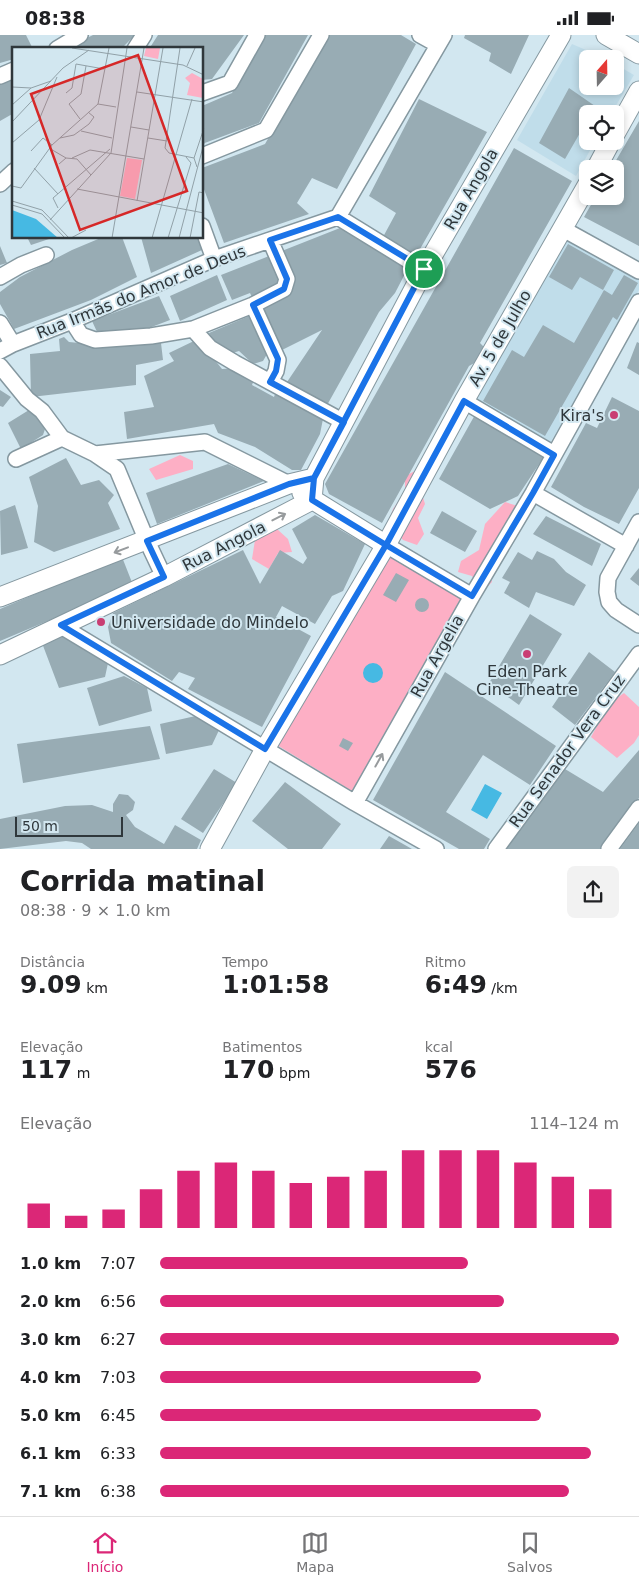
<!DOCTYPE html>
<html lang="pt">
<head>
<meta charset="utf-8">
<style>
	:root { --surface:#fff; --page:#f2f2f2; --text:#202124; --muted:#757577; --line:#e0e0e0; --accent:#db2777 }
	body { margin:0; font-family:"DejaVu Sans",sans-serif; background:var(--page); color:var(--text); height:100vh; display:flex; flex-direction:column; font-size:19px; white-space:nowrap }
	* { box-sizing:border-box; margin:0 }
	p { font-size:16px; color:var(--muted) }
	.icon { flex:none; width:28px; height:28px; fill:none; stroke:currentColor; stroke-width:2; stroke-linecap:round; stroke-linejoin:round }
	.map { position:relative; height:814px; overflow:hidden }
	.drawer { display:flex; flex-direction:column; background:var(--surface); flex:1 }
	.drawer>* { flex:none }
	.needle { width:32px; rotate:20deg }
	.buttons { position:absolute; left:579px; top:15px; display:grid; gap:10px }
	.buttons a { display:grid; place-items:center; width:45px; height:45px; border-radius:8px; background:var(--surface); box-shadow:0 2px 8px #0003; font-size:25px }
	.scale { position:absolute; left:15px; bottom:12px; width:108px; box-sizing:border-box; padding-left:5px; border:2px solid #2f373b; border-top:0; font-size:14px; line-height:18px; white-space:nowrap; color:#2f373b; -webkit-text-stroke:4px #d2e7f0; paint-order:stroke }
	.pin { position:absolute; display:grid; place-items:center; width:42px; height:42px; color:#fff; margin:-21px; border:2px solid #fff; border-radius:50%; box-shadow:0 1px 5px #0007 }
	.round { display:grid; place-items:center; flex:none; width:52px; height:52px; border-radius:8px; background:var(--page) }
	.summary { display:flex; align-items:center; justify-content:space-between; height:85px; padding:0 20px }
	h1 { font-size:28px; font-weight:800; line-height:38px }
	.figures { display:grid; grid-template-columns:repeat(3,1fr); gap:8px; height:85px; padding:5px 20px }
	.figures div { display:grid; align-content:center }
	.figures b { font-size:25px; font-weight:800 }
	.figures small { font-size:14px; font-weight:400 }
	.figures p { font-size:14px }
	.chart { height:140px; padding:10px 20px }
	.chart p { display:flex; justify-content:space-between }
	.chart svg { width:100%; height:90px; margin-top:5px; stroke:var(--accent); stroke-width:6 }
	ul { padding:0 20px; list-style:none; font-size:16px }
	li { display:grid; grid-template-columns:80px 60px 1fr; align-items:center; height:38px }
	li i { height:12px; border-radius:6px; background:var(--accent) }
	.status { display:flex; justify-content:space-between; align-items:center; height:35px; padding:0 25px; background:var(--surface); direction:ltr }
	.status svg { height:14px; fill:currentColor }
	.dock { display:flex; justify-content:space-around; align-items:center; height:70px; border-top:1px solid var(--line); background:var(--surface); font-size:14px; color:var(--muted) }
	.dock a { display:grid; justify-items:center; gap:2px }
	.dock .on { color:var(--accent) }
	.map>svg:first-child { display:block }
</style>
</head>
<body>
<div class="status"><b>08:38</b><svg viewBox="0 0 49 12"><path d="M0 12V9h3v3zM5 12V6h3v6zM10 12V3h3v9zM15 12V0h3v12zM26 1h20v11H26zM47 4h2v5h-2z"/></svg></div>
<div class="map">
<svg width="639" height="814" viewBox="0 0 639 814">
	<rect width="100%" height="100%" fill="#d2e7f0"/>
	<path fill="#c0ddea" d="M572,9L607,24H588V51H615V29L634,40L611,79H588V106H595L576,141L517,105Z
		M566,202L639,244V255L550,408L472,363Z"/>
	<path fill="#fdafc5" d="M180,420L193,426V434L156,445L149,434Z
		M415,436L425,469L418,483L424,499L417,510L403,505L388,488L393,474L405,456V441Z
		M505,467L524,473L487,525L492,547L481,558L472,541L458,537L461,526L479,515L485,489Z
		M277,494L288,504L292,517L278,518L269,534L252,524L255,505Z
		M389,521L461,563L352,756L277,710Z
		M624,658L639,672V700L634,708L617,723L591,702C600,686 608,668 624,658Z"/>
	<path fill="#46b9e3" d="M363 638a10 10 0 1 1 20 0a10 10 0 1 1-20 0Z
		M485,749L502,758L487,784L471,775Z"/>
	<path fill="#98acb4" d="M0,0H26L33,14H14V24L0,28Z
		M93,0H135L121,14H65Z
		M158,0H244L212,44L202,45V14H149Z
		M266,0H308L259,88L202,109V71L232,58Z
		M327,0H401L416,9L337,154L312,143L297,168L309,179L224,208L202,149V133L265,109Z
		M465,0H529L511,39L489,26L491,18L464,3Z
		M14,40V78L0,86V47Z
		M569,53L595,71L590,79H588V84L565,124L539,108Z
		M419,64L487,97L416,221L383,202L396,178L369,161Z
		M639,86V211L584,182L596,161H615V134H611Z
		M514,113L572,146L480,308L485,313L476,327L469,331L382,488L329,459L325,449Z
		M340,193L408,233L395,258L379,277L326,372L285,350L322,295L278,317L250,258L232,265L221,240Z
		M27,202H52V203L31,210Z
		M103,202H122L137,242L91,265L14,294L0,269V257L20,242L72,215Z
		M141,202H198L202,215L151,238Z
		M568,209L614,235L603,255L580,242L572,255L549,242Z
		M0,211L7,228L0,230Z
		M217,240L227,265L180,286L170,261Z
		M624,240L638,248L617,285L613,282L545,401L483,366L512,315L524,322L543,290L574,308L604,255L612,260Z
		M159,261L170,285L141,296L98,299L92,286Z
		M254,279L270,314L263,326L253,329L239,316L229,319L212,308L209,298Z
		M64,302L69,307L100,310L161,308L163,325L136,330V350L31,362L30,319L60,316L59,304Z
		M196,305L210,319L222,334L239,333L255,342L252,350L274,362L276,356L324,379L320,399L301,435H292L255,412L218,398L214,389L127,404L124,377L154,372L144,341L174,326L169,318Z
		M637,307L639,308V340L627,333Z
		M0,355L11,362L3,372L0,371Z
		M612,362L639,376V453L619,489L584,472L551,452L586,388L597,393Z
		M29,375L40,382L46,391L43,400L21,414L8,388Z
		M476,378L545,420L518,461L490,474L439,444Z
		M66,423L81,450L99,445L114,460L108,468L120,494L54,517L34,507L38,471L29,442Z
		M228,429L264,446L157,489L146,458Z
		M15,470L28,513L1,520L0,476Z
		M442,476L477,496L465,517L430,498Z
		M315,480L365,509L343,556L332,561L315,589L282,571L276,582L311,601L262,692L188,654L195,643L179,637L172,646L111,608L108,592L113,578L243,515L260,549L280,515L303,529L307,523L292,494Z
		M546,481L601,509L592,531L533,499Z
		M537,516L554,524L566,537L586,550L574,571L536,557L529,573L504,558L510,547L502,543L518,517L532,525Z
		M122,522L133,550L0,606V574Z
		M639,533V551L630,544Z
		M396,538L409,545L396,567L383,560Z
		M415 570a7 7 0 1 1 14 0a7 7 0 1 1-14 0Z
		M530,579L562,599L519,670L489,648Z
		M62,600L108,628L105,642L59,653L42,608Z
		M589,617L615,637L575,690L552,672Z
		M445,637L556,711L530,750L483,720L446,777L490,804L484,814H459L373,765Z
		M124,641L147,653L152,676L99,691L87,653Z
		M200,680L220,693L212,710L166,719L160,689Z
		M150,691L160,724L23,748L17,709Z
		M343,703L353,708L348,716L339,711Z
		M639,715V763L600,814H506L565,734L603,757Z
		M214,734L237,748L203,798L181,784Z
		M285,747L341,789L322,814H288L252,786Z
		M119,759L128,760L135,767L133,775L126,780L135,792L164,809L175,790L201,805L197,814H91L82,808L66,806L0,814V784L65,771L92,770L113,777V769Z
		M639,788V814H620Z
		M389,801L412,814H380Z"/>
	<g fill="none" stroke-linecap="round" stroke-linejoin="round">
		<g stroke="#8598a0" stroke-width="18">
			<path id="minor" d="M420,0L438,10
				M57,14L80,0
				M135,14L144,0
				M0,41L14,35
				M202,58L230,48L257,0
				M202,121L266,95L321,0
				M0,149L14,136
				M338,182L424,235
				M202,191L214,224
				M563,194L639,236
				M0,242L21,230L46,220
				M253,270L278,325L276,336L270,347
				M72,286L81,300L95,305L151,301L193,294L253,270L284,254L287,244L270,205
				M0,288L13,309
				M193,294L210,313L235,328L344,387
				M0,316L13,309L72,286L214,224L338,182L444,0
				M0,331L27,364L42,376L62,403
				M464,366L554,419
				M95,419L205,407L289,449
				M16,424L62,403L95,419L117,434L147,506L164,542
				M533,458L626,511
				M639,487L608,543L607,557L609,567L616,575L639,590
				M386,510L472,561
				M61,591L355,768L436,814
				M355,768L472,561L533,458L639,267
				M496,814L639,619
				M609,814L639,773"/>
		</g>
		<g stroke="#8598a0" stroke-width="21">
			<path id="tertiary" d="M606,0L639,19
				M615,99L639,56
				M596,134L611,106
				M302,458L386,510
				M0,562L289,449L314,443
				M0,620L164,542L312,465L314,443L424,235L561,0
				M210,814L265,714L386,510L464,366L588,149"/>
		</g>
		<use href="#minor" stroke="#fff" stroke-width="15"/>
		<use href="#tertiary" stroke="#fff" stroke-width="19"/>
	</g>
	<defs><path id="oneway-shaft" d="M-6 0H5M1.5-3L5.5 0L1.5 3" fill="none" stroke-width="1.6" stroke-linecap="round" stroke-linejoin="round" transform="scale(1.25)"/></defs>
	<g stroke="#979b9d">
		<use href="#oneway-shaft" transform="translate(279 482) rotate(-27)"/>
		<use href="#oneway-shaft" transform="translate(121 515) rotate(159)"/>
		<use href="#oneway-shaft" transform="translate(379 725) rotate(-61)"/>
	</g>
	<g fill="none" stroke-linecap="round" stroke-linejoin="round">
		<g stroke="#fff" stroke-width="10">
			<path id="route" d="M424,234L338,182L270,205L287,244L284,254L253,270L278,324L276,336L270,347L344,387L314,443L289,449L147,506L164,542L61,590L265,714L386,510L472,561L533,458L554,420L464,366L386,510L312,465L314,443L424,234"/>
		</g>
		<use href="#route" stroke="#1a73e8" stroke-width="6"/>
	</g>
	<g fill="#c93e73" stroke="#d2e7f0" stroke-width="2">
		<circle cx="614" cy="380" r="5"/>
		<circle cx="101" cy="587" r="5"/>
		<circle cx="527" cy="619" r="5"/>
	</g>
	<g text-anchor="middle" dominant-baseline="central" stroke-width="4" stroke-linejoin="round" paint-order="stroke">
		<g font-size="16" fill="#2f373b" stroke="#d2e7f0">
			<text transform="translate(471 154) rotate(-60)">Rua Angola</text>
			<text transform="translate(141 257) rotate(-22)">Rua Irmãs do Amor de Deus</text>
			<text transform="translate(500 303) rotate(-60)">Av. 5 de Julho</text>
			<text transform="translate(224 511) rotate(-27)">Rua Angola</text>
			<text transform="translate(437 621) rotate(-61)">Rua Argelia</text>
			<text transform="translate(567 716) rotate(-54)">Rua Senador Vera Cruz</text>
		</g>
		<g font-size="16" fill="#2f373b" stroke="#d2e7f0" text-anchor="end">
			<text x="604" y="380">Kira's</text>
			<text x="111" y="587" text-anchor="start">Universidade do Mindelo</text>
			<text x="527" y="636" text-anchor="middle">Eden Park<tspan x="527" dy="18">Cine-Theatre</tspan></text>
		</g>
	</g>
	<g transform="translate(12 12)">
		<rect width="191" height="191" fill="#d2e7f0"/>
		<path d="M134,1H148L146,12L132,9ZM180,26L191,32V51L175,48L178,36L173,31ZM115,111L130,113L123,152L108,149Z" fill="#fdafc5"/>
		<path d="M0,163L24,172L46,191H0Z" fill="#46b9e3"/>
		<path fill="none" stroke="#91a1a8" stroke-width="1" d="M60,1L171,18L192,28M168,1L153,101L157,106L182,111M175,19L183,1M0,40L19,41M125,45L192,55M54,46L60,41L64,17L92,22M86,57L104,60M0,58L19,41L39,34M68,72L57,57L69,47L74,19M0,75L51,21L77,3M119,80L137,83M69,84L100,91M48,91L62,88L77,77L82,70L76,65M136,91L155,94M0,96L27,73L45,30M37,101L54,111M19,104L31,91L40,98M60,111L78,103L132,112M47,117L54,111L65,112L79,128M185,120L182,111L192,81M22,121L46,147M0,139L9,141L40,98L86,57L97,1M65,142L192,166M0,154L30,163L57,191M125,154L151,1M0,158L30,167L53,191M46,161L41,151L98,102M38,173L99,106L115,1M59,191L74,183M100,191L132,1M140,191L180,52M156,191L179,116L174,110M167,191L192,96M178,191L187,145L192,146"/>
		<path fill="#d62828" fill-opacity="0.15" stroke="#d62828" stroke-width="2.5" d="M126,8L175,144L68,183L19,47Z"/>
		<rect width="191" height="191" fill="none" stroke="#2f373b" stroke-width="2.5"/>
	</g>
</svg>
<div class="buttons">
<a><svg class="needle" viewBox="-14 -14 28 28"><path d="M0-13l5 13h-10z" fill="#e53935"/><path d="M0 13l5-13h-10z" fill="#757577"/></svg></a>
<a><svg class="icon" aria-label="locate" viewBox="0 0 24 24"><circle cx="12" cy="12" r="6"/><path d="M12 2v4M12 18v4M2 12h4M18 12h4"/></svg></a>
<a><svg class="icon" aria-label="layers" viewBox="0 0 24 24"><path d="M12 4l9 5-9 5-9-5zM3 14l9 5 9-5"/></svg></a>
</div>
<div class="scale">50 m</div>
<div class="pin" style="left:424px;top:234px;background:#1e9e55"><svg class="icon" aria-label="arrive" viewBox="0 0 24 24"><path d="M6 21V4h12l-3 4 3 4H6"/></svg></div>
</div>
<section class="drawer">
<div class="summary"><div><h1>Corrida matinal</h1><p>08:38 · 9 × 1.0 km</p></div><a class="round"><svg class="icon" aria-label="share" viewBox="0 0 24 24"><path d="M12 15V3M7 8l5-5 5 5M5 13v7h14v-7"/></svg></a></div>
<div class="figures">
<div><p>Distância</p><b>9.09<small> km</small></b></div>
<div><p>Tempo</p><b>1:01:58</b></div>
<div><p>Ritmo</p><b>6:49<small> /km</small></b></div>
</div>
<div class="figures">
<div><p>Elevação</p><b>117<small> m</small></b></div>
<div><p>Batimentos</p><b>170<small> bpm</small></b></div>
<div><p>kcal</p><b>576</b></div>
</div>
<div class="chart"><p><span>Elevação</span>114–124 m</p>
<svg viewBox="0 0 160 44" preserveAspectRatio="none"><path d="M5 44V32M15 44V38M25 44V35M35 44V25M45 44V16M55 44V12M65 44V16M75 44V22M85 44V19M95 44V16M105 44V6M115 44V6M125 44V6M135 44V12M145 44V19M155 44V25"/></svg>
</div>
<ul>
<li><b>1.0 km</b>7:07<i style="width:67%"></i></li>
<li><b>2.0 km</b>6:56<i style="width:75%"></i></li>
<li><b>3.0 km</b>6:27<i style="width:100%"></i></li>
<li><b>4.0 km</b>7:03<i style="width:70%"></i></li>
<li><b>5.0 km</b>6:45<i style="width:83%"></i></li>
<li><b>6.1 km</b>6:33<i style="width:94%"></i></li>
<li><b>7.1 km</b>6:38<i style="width:89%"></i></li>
</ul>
</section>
<nav class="dock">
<a class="on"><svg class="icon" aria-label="home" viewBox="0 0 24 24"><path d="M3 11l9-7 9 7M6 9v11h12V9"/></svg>Início</a>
<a><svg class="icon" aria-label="map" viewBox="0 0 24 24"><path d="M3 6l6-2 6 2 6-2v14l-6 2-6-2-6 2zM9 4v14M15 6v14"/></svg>Mapa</a>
<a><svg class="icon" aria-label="saved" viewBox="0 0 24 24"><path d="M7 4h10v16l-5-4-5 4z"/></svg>Salvos</a>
</nav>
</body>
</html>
